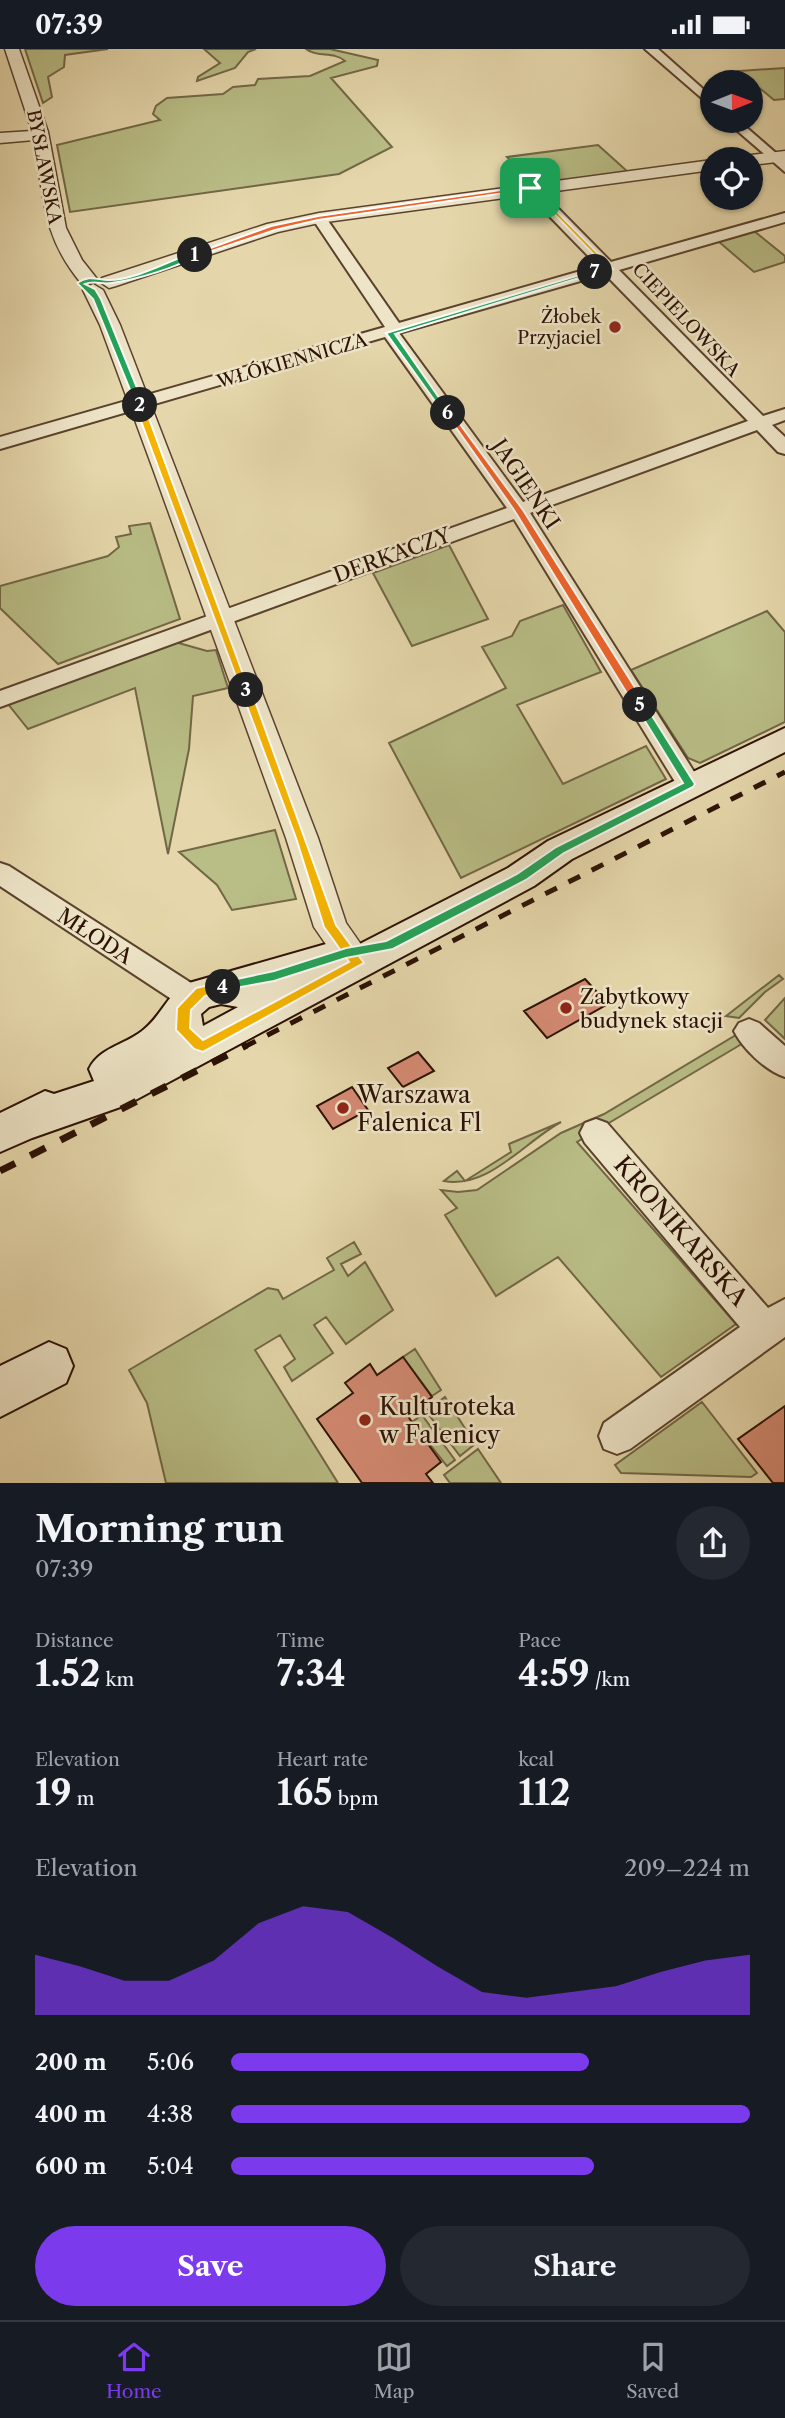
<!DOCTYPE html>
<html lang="en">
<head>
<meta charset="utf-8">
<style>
	:root { --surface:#171b24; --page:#242831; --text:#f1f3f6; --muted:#9ea1a6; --line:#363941; --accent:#7c3aed }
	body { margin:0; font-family:"Libre Caslon Text",serif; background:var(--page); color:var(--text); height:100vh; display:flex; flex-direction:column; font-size:26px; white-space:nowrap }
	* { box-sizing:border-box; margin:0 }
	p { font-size:23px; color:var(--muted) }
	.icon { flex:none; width:38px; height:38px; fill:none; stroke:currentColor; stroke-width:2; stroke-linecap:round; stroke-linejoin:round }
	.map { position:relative; height:1434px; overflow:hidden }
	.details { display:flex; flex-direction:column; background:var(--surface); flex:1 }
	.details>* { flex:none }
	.needle { width:46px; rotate:89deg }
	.fabs { position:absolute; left:700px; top:21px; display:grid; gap:14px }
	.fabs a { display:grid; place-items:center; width:63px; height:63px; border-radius:50%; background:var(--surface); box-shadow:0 2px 5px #0004; font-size:35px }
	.pin { position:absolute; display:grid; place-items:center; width:60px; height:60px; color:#fff; margin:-30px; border-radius:14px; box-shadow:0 4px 10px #0006 }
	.km { position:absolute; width:35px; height:35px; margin:-18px; border-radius:50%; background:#222; color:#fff; font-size:19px; line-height:35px; text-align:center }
	.round { display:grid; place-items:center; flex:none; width:74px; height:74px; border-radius:37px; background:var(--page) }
	.headline { display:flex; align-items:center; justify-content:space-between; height:119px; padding:0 35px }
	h1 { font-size:38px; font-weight:800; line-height:52px }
	.stats { display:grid; grid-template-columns:repeat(3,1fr); gap:10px; height:119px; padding:7px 35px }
	.stats div { display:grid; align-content:center }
	.stats b { font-size:35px; font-weight:800 }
	.stats small { font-size:19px; font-weight:400 }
	.stats p { font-size:19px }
	.chart { height:196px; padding:14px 35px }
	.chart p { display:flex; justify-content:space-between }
	.chart svg { width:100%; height:126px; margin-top:7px; fill:var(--accent); opacity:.7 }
	.button { display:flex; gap:14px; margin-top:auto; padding:14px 35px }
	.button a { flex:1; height:80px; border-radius:42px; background:var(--accent); color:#fff; font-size:28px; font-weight:800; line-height:80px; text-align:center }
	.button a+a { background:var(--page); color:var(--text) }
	ul { padding:0 35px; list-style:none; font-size:23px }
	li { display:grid; grid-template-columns:112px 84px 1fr; align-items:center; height:52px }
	li i { height:18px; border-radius:9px; background:var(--accent) }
	.status { display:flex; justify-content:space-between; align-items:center; height:49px; padding:0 35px; background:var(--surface); direction:ltr }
	.status svg { height:19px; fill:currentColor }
	.tab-bar { display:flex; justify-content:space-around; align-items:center; height:98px; border-top:2px solid var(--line); background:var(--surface); font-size:19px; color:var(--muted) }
	.tab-bar a { display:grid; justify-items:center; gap:4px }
	.tab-bar .current { color:var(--accent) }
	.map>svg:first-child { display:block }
</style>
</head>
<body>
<div class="status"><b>07:39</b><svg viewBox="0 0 49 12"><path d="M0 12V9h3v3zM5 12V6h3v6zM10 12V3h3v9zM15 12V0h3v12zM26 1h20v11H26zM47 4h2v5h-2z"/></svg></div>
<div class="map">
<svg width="785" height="1435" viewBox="0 0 785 1435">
	<rect width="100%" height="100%" fill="#e5d7ab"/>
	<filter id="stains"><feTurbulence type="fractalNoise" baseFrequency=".00286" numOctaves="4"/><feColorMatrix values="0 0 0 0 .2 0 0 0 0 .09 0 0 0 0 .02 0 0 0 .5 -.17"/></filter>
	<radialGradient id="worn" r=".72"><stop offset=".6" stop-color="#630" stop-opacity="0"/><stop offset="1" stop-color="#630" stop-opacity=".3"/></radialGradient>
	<path fill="#b9bd86" stroke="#726746" stroke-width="2" d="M25,0H108L65,6L64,18L48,28L52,48L43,54Z
		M204,0H256L248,3L235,19L197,32L198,28L220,14Z
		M306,0H330L378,11L377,17L331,29L392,98L339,125L70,163L57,96L160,71L153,65L156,57L167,49L223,45L233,38L255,36L258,30L310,27L345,12C334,2 317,9 306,0Z
		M785,19V50L774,51L739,22Z
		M598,96L628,123L533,135L507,108Z
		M754,182L785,207V213L754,223L718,192Z
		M150,474L180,570L58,615L0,559V537L108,507L119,498L116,488L131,485L129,477Z
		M449,496L488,570L412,597L373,524Z
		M563,556L601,623L517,656L563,735L646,697L666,730L461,829L389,694L506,639L482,598L512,587L520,572Z
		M767,562L785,583V673L700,714L688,709L631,621Z
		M175,593L207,602L216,601L228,639L193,647L189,700L168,805L135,639L28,680L8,655Z
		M275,781L296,850L232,861L217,836L179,803Z
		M779,926L783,930L765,943L739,969L726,967Z
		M785,949V990L765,971Z
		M736,986L745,993L577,1093L736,1275L661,1328L558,1208L496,1247L445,1166L457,1159L441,1141L458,1143L477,1141L561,1084L604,1065Z
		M561,1073C524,1093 489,1140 444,1132L457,1122L465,1132L511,1103L509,1095Z
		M354,1193L361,1205L341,1215L348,1227L365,1213L393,1261L346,1295L326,1268L314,1276L333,1304L292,1332L284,1318L295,1310L280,1286L255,1301L338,1434H166L147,1354L129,1321L268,1239L278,1241L283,1250L334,1221L327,1209Z
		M415,1300L441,1341L432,1347L403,1308Z
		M445,1348L475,1395L460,1407L426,1362Z
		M702,1353L757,1424L751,1428L621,1424L615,1416Z
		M422,1366L455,1411L447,1417L412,1373Z
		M478,1400L501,1434H450L444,1426Z"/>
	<path fill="#d58b74" stroke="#2c1105" stroke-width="2" d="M585,930L608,955L547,989L524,962Z
		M418,1003L434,1022L403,1038L388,1019Z
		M352,1038L368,1061L333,1080L317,1057Z
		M403,1308L432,1348L407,1366L441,1413L426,1425L433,1434H362L317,1370L353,1344L345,1334L370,1315L377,1326Z
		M785,1357V1434H773L738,1390Z"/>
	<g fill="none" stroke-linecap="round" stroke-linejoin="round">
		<g stroke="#5a422e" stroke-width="4">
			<path id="minor" d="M645,0H658L712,48V58Z
				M726,72H739L785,112V123Z
				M525,136H535L611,213L785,164V173L619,221L763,367L785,360V371L772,376L785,388V405L778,403L757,381L530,464L698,729L701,735L698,741L689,744L680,741L514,470L0,658V642L507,459L385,288L0,400V388L385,278L312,169L314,166H324L399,274L598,217L525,142ZM605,225L748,372L523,453L399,284Z
				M0,814L9,817L202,941L206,949L202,957L192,960L182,957L0,837Z
				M749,970L759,974L785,997V1028C766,1022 743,1000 734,982L739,974Z
				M596,1070L607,1074L768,1259L785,1250V1288L630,1400L617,1405L604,1400L599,1387L604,1374L740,1278L585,1094L580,1084L585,1074Z"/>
		</g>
		<g stroke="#5a422e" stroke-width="3">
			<path id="tertiary" d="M5,0H19L48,83L66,179L82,211L97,230L95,234H81C42,187 44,148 34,91L0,94V84L32,82Z
				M785,102V112L751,116V110H743L751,106Z
				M712,111V121L319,174L278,183L116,237L109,239L100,233L102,229L267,175L319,164Z
				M93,235L103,241L120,276L318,789L346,874L374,914L369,923L357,927L345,923L314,878L286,789L153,420L100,276L83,241Z"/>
		</g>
		<g stroke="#2c1105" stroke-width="4">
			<path id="secondary" d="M785,679V703L572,810L534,837L126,1056L32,1089L0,1103V1064L45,1042L54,1045L94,1032L89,1020C99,999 124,996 142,982C160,968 166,950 182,936L333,893L348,901L508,819L548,792ZM221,955L238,958L203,977L201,965L209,958Z
				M49,1293L66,1300L73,1317L66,1334L0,1368V1317Z"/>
		</g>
		<use href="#minor" fill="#eee5c8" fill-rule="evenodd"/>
		<use href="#tertiary" fill="#eee5c8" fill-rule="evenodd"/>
		<use href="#secondary" fill="#eee5c8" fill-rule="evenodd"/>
		<path stroke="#2c1105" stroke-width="5" stroke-dasharray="13 13" stroke-linecap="butt" d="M244,998L785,723"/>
		<path stroke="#2c1105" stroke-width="7" stroke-dasharray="17 17" stroke-linecap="butt" d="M0,1122L247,996"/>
	</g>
	<path fill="#f0652b" stroke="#fff" stroke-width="2" d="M530,137L533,140L318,171L275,181L197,207L191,206L271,177L318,167Z"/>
	<path fill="#22a559" stroke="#fff" stroke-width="2" d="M192,204L198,206C175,219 139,230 112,234C102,236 95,231 85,235L95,240L101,250L144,356L137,358L93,250L77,234C89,226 95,230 108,231C135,231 167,213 192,204Z"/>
	<path fill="#f5b400" stroke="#fff" stroke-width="2" d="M140,354L144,356L250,644L241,641L135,356Z"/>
	<path fill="#f5b400" stroke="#fff" stroke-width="2" d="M246,638L251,641L336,876L364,914L203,1003L194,1000L176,981L177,959L196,939L223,933L230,938L228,942L205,947L191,961L190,979L203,991L349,913L324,878L296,789L241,641Z"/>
	<path fill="#22a559" stroke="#fff" stroke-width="2" d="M636,654H644L695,735L693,738L564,804L526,831L393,900L346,909L274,932L219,942L217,938L223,933L274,922L346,899L386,892L517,825L556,798L683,734L635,656Z"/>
	<path fill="#f0652b" stroke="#fff" stroke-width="2" d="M445,363H451L523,461L646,656L644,659H636L514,461Z"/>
	<path fill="#22a559" stroke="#fff" stroke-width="2" d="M593,222L599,223L395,285L451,366H445L386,284Z"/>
	<path fill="#f5b400" stroke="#fff" stroke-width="2" d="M528,138H533L613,220L593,225V222L606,218Z"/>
	<g fill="#8f2418" stroke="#eee5c8" stroke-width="2.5">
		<circle cx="615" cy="278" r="7"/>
		<circle cx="566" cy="959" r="7"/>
		<circle cx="343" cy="1059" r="7"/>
		<circle cx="365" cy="1371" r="7"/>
	</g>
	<g text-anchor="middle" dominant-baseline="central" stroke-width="5" stroke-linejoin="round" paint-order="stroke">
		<g font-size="18" fill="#2c1105" stroke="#eee5c8">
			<text transform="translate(44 118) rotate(79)">BYSŁAWSKA</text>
			<text transform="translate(686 271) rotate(47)">CIEPIELOWSKA</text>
			<text transform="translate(292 312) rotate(-16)">WŁÓKIENNICZA</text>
		</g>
		<g font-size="18" fill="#2c1105" stroke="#eee5c8" text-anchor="end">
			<text x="601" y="268">Żłobek<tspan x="601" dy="21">Przyjaciel</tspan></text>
		</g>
		<g font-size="21" fill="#2c1105" stroke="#eee5c8">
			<text transform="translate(526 435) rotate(56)">JAGIENKI</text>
			<text transform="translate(392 506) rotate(-20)">DERKACZY</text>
			<text transform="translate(95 887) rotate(33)">MŁODA</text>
		</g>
		<g font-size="21" fill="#2c1105" stroke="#eee5c8" text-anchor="start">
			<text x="580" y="947">Zabytkowy<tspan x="580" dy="24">budynek stacji</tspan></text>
		</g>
		<g font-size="24" fill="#2c1105" stroke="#eee5c8" text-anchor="start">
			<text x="357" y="1045">Warszawa<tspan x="357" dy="28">Falenica Fl</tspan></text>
			<text x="379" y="1357">Kulturoteka<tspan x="379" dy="28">w Falenicy</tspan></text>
		</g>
		<g font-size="24" fill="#2c1105" stroke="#eee5c8">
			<text transform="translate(681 1182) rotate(49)">KRONIKARSKA</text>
		</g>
	</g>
	<rect width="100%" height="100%" filter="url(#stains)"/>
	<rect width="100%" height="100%" fill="url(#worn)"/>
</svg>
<div class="fabs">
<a><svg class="needle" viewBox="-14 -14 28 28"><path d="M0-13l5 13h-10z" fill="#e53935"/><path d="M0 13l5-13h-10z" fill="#9ea1a6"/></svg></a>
<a><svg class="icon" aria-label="locate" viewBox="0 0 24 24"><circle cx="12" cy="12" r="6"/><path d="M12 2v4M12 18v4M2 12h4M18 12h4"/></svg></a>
</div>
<div class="pin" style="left:530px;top:139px;background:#1e9e55"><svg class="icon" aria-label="arrive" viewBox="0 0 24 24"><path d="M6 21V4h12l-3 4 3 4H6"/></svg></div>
<b class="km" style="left:195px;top:206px">1</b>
<b class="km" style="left:140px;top:356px">2</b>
<b class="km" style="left:246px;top:641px">3</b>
<b class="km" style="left:223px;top:938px">4</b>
<b class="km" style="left:640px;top:656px">5</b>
<b class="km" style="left:448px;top:364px">6</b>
<b class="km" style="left:595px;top:223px">7</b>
</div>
<section class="details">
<div class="headline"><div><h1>Morning run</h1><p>07:39</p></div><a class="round"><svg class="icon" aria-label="share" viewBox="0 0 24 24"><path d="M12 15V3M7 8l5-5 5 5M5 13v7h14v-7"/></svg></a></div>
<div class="stats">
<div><p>Distance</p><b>1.52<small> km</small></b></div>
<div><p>Time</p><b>7:34</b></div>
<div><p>Pace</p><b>4:59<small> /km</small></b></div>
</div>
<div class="stats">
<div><p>Elevation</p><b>19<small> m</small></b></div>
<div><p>Heart rate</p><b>165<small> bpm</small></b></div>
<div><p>kcal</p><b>112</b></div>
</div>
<div class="chart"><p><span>Elevation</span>209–224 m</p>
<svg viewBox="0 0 160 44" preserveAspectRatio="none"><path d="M0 44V23L10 27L20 32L30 32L40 25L50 12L60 6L70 8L80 17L90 27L100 36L110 38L120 36L130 34L140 29L150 25L160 23V44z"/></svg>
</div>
<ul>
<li><b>200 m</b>5:06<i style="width:69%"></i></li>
<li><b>400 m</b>4:38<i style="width:100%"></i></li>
<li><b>600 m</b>5:04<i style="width:70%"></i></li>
</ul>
<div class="button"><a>Save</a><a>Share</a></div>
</section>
<nav class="tab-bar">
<a class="current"><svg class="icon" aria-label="home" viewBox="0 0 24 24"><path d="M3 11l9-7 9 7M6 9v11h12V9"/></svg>Home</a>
<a><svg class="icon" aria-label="map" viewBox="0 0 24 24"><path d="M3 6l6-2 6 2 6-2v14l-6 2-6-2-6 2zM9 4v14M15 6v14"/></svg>Map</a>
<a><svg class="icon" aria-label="saved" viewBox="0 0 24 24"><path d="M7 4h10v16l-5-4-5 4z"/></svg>Saved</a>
</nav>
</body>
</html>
